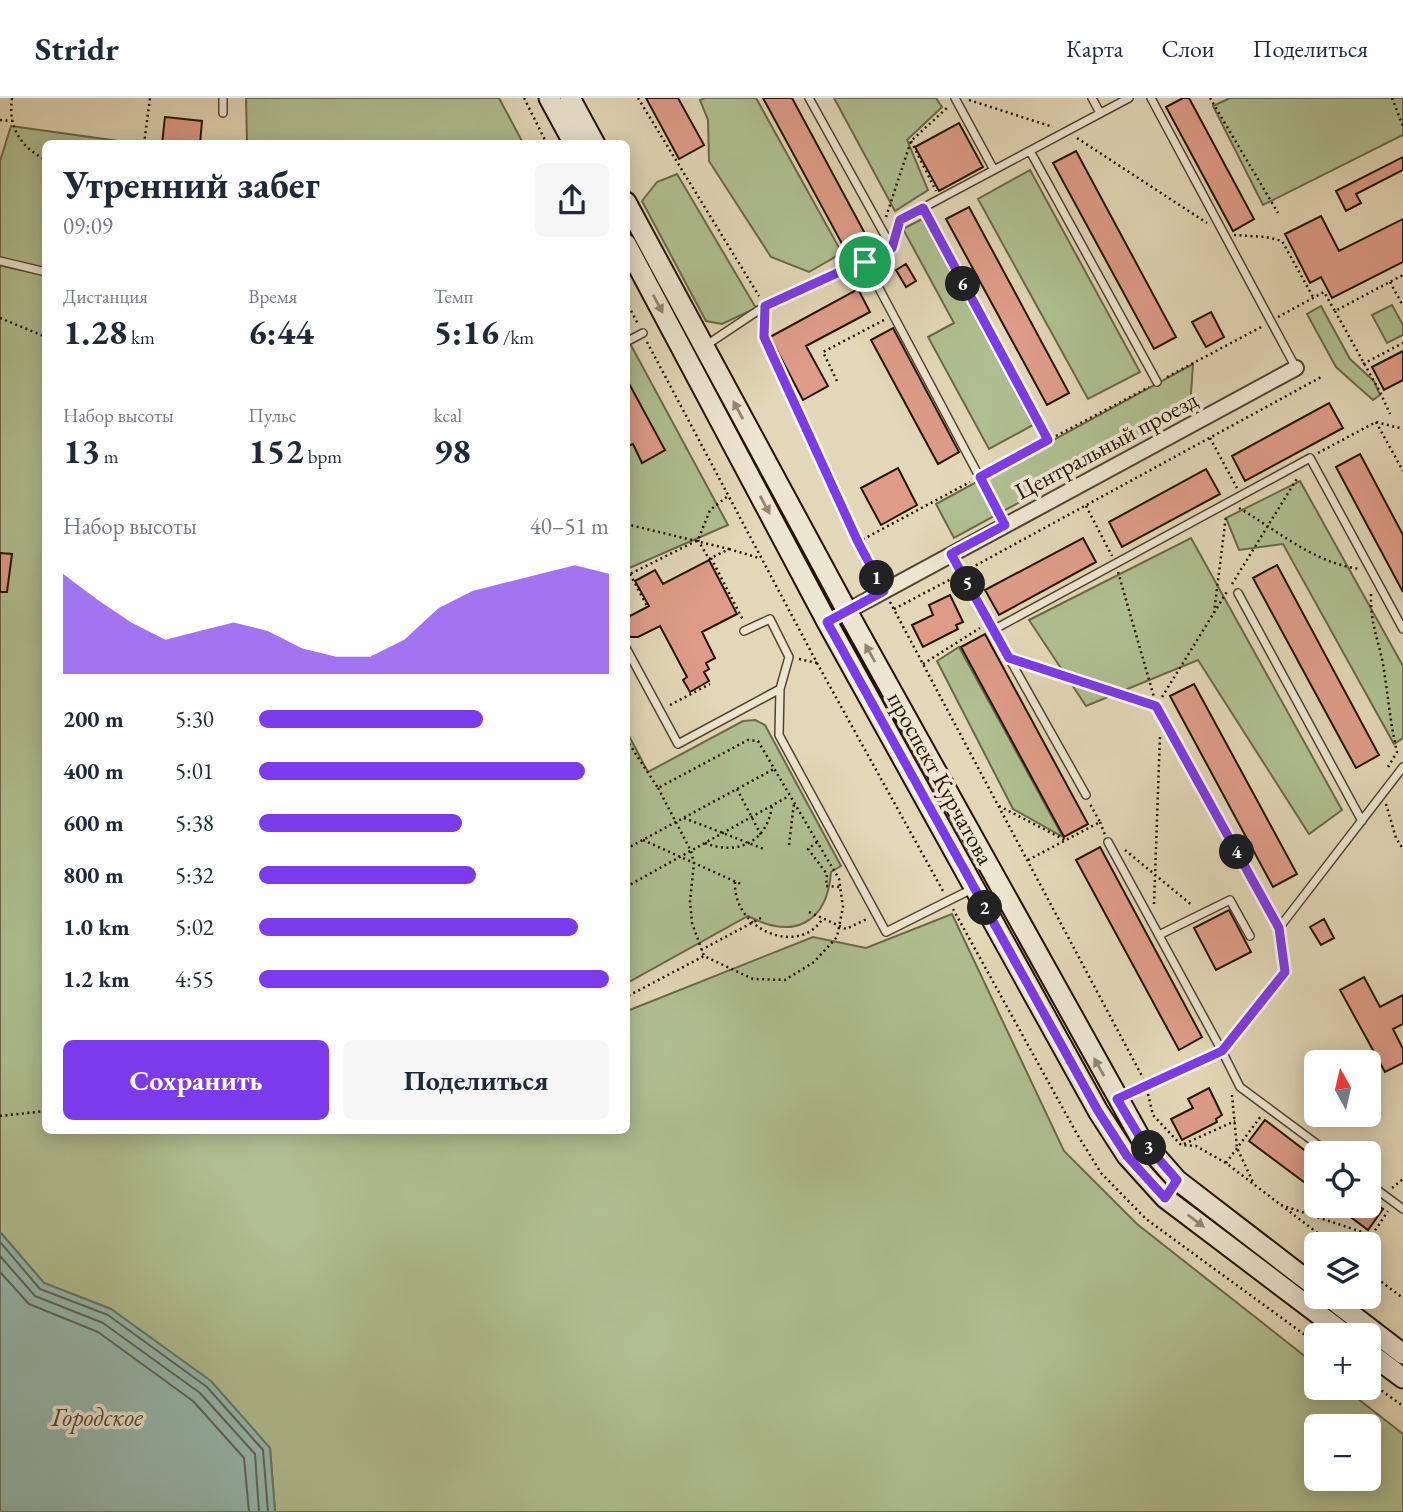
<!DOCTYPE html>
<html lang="ru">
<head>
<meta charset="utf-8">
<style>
	:root { --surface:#fff; --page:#f6f6f7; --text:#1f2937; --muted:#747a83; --line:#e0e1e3; --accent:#7c3aed }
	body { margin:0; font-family:"EB Garamond",serif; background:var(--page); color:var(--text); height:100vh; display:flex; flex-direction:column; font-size:26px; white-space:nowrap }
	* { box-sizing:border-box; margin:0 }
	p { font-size:23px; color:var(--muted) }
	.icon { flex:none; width:38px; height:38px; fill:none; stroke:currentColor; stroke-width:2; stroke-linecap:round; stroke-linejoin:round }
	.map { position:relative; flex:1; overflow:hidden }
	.sheet { position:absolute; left:42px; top:42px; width:588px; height:994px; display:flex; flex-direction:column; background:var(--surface); border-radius:10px; box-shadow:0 4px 18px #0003 }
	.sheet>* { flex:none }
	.needle { width:46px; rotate:352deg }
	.fabs { position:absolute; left:1304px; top:952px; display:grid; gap:14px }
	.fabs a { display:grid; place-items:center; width:77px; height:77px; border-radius:10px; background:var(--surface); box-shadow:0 4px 18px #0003; font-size:35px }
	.pin { position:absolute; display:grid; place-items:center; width:60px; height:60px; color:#fff; margin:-30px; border:4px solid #fff; border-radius:50%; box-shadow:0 2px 7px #0007 }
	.km { position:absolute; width:35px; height:35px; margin:-18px; border-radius:50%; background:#222; color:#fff; font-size:19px; line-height:35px; text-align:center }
	.round { display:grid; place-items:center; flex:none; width:74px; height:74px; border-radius:10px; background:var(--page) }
	.overview { display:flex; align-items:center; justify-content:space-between; height:119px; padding:0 21px }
	h1 { font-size:38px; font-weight:700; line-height:52px }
	.metrics { display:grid; grid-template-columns:repeat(3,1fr); gap:10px; height:119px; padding:7px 21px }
	.metrics div { display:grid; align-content:center }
	.metrics b { font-size:35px; font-weight:700 }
	.metrics small { font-size:19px; font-weight:400 }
	.metrics p { font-size:19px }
	.chart { height:196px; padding:14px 21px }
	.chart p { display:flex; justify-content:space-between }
	.chart svg { width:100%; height:126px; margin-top:7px; fill:var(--accent); opacity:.7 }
	.primary-button { display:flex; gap:14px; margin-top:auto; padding:14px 21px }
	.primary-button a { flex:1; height:80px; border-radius:10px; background:var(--accent); color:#fff; font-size:28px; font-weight:700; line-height:80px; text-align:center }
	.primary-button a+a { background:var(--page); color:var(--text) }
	ul { padding:0 21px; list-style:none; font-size:23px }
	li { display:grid; grid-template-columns:112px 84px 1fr; align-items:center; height:52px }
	li i { height:18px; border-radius:9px; background:var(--accent) }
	header { display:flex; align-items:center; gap:42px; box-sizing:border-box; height:98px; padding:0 35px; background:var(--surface); border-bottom:2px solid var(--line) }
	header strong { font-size:33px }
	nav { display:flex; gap:38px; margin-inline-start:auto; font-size:24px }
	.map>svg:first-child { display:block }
</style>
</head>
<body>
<header>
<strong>Stridr</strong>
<nav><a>Карта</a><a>Слои</a><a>Поделиться</a></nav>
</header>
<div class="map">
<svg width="1403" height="1414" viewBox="0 0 1403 1414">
	<rect width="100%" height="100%" fill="#e2d7b6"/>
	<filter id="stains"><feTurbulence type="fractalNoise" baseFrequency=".00286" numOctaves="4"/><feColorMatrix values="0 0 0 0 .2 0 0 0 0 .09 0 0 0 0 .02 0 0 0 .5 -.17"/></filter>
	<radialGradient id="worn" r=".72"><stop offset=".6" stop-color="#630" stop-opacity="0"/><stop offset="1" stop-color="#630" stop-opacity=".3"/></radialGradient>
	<path fill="#afbf91" stroke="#6a6948" stroke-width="2" fill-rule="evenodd" d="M246,0H499L523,45H247Z
		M705,0H756L842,155L809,174L771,159L709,63L708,22L700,2Z
		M834,0H936L942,9L907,42L928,92L895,113Z
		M1230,0H1403V37L1263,107L1213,8Z
		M11,28L133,45L46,46V1032H626L627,913L813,839L866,850L952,816L1064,1053L1137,1126L1316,1267V1290H1344L1403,1336V1414H275L270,1350L111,1211L44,1185L0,1134V63ZM1316,1328H1368V1381H1316Z
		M1030,72L1140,274L1088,301L978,101Z
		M677,76L756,210L722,226L706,223L642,103L657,84Z
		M922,121L1033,327L989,351L928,239L954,225L903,131Z
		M1392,207L1403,227V237L1387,245L1372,217Z
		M1321,208L1350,261L1374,283L1380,297L1373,302L1336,269L1307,216Z
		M626,238L728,427L627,471H626Z
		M1193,266L1190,311L954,440L936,406Z
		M1300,383L1403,568V640L1394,646L1283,446L1239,452L1226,420Z
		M1191,440L1342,712L1309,736L1198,562L1086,608L1029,522Z
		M959,549L1063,739L1013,711L937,563Z
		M755,622L765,627L841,768L831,774C827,826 793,842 748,818L627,885V634L648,674L743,623Z"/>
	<path fill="#95b9af" stroke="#687769" stroke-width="2" d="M0,1134L44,1185L111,1211L211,1283L270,1350L275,1414H0Z"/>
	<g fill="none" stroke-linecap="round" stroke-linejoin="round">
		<path stroke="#5c6658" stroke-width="2" d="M0,1144L40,1191L108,1217L207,1289L263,1352L268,1414
			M0,1158L35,1198L103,1225L200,1295L255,1356L259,1414
			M0,1174L29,1206L98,1234L193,1303L244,1360L249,1414"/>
	</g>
	<path fill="#de9c88" stroke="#241300" stroke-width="2" d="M646,0H678L704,47L679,61Z
		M763,0H792L869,143L847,155Z
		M1183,0H1189L1254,121L1233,133L1166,9Z
		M165,19L202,23L200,46H162Z
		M959,25L983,69L939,93L915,49Z
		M1076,53L1176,239L1154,251L1053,65Z
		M1403,59V72L1356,96L1361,105L1346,113L1336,93Z
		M969,109L1069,295L1047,307L946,121Z
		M1321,118L1339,153L1403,121V164L1332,200L1321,179L1310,185L1285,136Z
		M906,166L916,183L906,189L896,172Z
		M858,191L870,214L806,248L828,288L803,302L770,239Z
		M1211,214L1224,239L1206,249L1192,224Z
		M893,230L959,354L938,366L871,242Z
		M1403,253V282L1384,292L1372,269Z
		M626,280L665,352L642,365L633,346L626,349Z
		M1329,305L1343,330L1245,383L1232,358Z
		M1360,356L1403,437V494L1336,369Z
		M898,370L917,407L881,427L861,390Z
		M1206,371L1220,396L1122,449L1109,424Z
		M1083,440L1096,464L999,517L985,492Z
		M0,455L12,456L7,494H0Z
		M709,462L737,516L702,534L715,560L706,565L709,571L704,574L709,583L690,594L683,582L687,579L660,528L638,539H631L626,537V520L649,508L635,483L655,472L663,486Z
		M1277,467L1379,657L1356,670L1253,480Z
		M950,497L963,524L956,527L958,531L923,549L912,527L933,517L929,507Z
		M985,536L1088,726L1064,739L961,549Z
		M1194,586L1297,776L1273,789L1170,598Z
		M1100,749L1202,939L1179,952L1076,762Z
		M1229,812L1251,854L1216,872L1194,830Z
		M1324,821L1334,840L1321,847L1310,829Z
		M1364,879L1380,909L1403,897V926L1393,931L1403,951V965L1385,974L1340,892Z
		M1209,990L1222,1017L1216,1021L1217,1024L1182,1042L1171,1021L1193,1010L1188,1001Z
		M1265,1022L1316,1061V1093L1249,1043Z
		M1368,1100L1383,1111L1368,1132L1336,1108H1368Z"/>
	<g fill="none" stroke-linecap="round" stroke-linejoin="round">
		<g stroke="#54442e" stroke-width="10">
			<path id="lane" d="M809,0L892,150
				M955,0L994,72
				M1092,0L1100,15
				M1151,0L1296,270
				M223,15V0
				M1030,53L1157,284
				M923,110L1048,342
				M0,163L46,174
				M865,164L1005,427
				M626,244L643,235
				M705,248L765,208L892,150L900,122L1129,0
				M951,457L1086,697
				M1238,495L1362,723
				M993,532L1310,360L1403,531
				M744,533L770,521L789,559L780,591L779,637L886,834L974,790
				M626,550L678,646L780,591
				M1156,608L1279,830
				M1108,744L1222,953L1121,1000
				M1159,837L1230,802L1250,838
				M1329,1055L1240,989L1222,953L1285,874L1279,830L1403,669
				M1368,1085L1403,1111"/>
		</g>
		<g stroke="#54442e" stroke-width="18">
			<path id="street" d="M827,524L1296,270"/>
		</g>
		<g stroke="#241300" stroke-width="23">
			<path id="secondary" d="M549,0L574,46
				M570,0L595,46
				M626,104L847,513L1141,1041L1177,1082L1316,1189
				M626,146L827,524L1098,1013L1127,1058L1165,1100L1346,1237
				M1329,1199L1403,1256
				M1368,1254L1403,1280"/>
		</g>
		<path stroke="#241300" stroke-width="2.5" stroke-dasharray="2 3.5" stroke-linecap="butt" d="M12,0C8,29 20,49 46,62
			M524,0L547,46
			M638,0L759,198
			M1210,0L1278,115
			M1392,0L1403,28
			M969,2L1053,29
			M0,22L13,23
			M1077,40L1207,125
			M911,43L936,93
			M144,46L150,0
			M886,119L911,43L948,9
			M1234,137L1266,139L1282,143L1313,199
			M1390,184L1403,208
			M626,203L638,226
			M1335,213L1380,294L1390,316
			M1278,219L1324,194L1335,213L1403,177
			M0,220L46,239
			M765,221L764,239L879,482
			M647,244L817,565L943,793
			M1363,266L1403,245
			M1167,279L1263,228
			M837,283L823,254L884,222
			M1376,324L1403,373
			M1056,338L1149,289
			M1210,340L1237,390
			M1318,355L1376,324L1403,331
			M988,374L1041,346
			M1086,408L1112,458
			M1239,410C1278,433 1314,465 1360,471
			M626,426L729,451L709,461L698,442
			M858,444L970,384
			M729,451L759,460
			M711,460L743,522
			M971,470L1323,278
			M1118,474L1154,599
			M630,476L647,508
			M626,478L698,442L710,412L728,398
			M1232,486L1298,379
			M1371,496C1370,525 1378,540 1383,566C1388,596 1390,625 1397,654L1388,669
			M890,504L1143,980
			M894,511L953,480
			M1214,515L1226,418
			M799,561L817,565
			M1023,565L1146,605
			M923,566L980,530
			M1162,599L1228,492
			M670,607L710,586
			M626,641L658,690L748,642L758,643L839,781L843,809L837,839L814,864L785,882L753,881L704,858L626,899
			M658,690L691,753L694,765L690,803L692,825L704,858
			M737,691L761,737
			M1386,706L1396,740L1403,751
			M999,708L1065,742
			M684,720L764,751
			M1100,724L1105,737
			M643,742L743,787
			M817,744L808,751L827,776L826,788L840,789
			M705,745C737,758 768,744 772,707
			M789,747L794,705
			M626,751L774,671
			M1125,752L1193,808
			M1028,762L1100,724L1090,706
			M735,784C733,833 800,859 823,820
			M626,789L789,698
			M1154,806L1160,637
			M953,811L1077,1036L1101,1075L1146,1121L1316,1245
			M809,814L846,831L867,821
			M701,852L761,820
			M1148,996L1153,1017L1181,1047L1196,1048L1226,1065L1332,1146
			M1232,997L1237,1050L1253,1084
			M0,1018L46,1013
			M1184,1046L1235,1023
			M1226,1065L1261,1018
			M1392,1090L1403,1081
			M1281,1107L1371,1137
			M1366,1146L1388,1113
			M1368,1174L1403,1200
			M1368,1283L1403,1308"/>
		<use href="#lane" stroke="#ece5d0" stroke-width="7"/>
		<use href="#street" stroke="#ece5d0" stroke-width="14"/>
		<use href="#secondary" stroke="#ece5d0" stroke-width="19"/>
	</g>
	<defs><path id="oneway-solid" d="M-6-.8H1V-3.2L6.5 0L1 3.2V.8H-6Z" transform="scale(1.75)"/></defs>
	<g fill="#928672">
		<use href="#oneway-solid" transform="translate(658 206) rotate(62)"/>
		<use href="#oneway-solid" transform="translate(738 312) rotate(-118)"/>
		<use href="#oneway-solid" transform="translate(765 407) rotate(62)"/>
		<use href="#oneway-solid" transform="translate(870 555) rotate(-119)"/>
		<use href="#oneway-solid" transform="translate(1099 969) rotate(-119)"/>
		<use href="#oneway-solid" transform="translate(1196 1123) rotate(37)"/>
	</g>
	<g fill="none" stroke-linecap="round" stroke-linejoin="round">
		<g stroke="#fff" stroke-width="14">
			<path id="route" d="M923,110L1048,342L980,379L1005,427L951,456L1009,560L1156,608L1279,830L1285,874L1222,953L1117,1001L1141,1041L1177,1082L1165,1100L1127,1058L1098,1013L827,524L884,493L858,444L764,239L765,208L892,150L900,122Z"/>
		</g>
		<use href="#route" stroke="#7c3aed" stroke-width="9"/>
	</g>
	<g text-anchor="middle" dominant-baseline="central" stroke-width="7" stroke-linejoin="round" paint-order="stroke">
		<g font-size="24" fill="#241300" stroke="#ece5d0">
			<text transform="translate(1106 347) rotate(-28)">Центральный проезд</text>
			<text transform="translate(941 680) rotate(61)">проспект Курчатова</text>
		</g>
		<g font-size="26" font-style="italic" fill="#4c4d3d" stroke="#ece5d0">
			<text x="97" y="1319">Городское</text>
		</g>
	</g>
	<rect width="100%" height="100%" filter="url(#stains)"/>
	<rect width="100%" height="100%" fill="url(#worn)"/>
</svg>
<div class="fabs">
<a><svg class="needle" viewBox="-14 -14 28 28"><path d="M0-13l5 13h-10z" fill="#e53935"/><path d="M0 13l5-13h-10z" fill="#747a83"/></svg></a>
<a><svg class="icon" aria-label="locate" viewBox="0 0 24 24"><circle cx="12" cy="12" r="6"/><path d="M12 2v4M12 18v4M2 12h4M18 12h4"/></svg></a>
<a><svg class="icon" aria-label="layers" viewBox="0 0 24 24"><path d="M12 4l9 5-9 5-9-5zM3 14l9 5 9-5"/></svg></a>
<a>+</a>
<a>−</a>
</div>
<div class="pin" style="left:865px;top:164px;background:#1e9e55"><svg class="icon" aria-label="arrive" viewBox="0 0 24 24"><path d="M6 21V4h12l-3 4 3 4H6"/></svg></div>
<b class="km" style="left:877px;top:480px">1</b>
<b class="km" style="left:985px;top:810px">2</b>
<b class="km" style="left:1149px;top:1050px">3</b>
<b class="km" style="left:1237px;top:754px">4</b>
<b class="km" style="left:968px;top:486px">5</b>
<b class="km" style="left:963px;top:186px">6</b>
<section class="sheet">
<div class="overview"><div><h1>Утренний забег</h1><p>09:09</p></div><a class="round"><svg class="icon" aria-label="share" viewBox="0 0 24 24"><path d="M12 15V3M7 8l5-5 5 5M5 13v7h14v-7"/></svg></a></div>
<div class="metrics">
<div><p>Дистанция</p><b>1.28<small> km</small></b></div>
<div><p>Время</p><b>6:44</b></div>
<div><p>Темп</p><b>5:16<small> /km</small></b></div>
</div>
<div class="metrics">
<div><p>Набор высоты</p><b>13<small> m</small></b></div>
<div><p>Пульс</p><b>152<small> bpm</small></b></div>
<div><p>kcal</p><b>98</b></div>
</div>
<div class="chart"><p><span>Набор высоты</span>40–51 m</p>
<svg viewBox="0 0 160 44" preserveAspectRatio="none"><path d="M0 44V9L10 18L20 26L30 32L40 29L50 26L60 29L70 35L80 38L90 38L100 32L110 21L120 15L130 12L140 9L150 6L160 9V44z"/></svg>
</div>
<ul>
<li><b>200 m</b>5:30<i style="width:64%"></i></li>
<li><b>400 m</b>5:01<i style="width:93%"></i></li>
<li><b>600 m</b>5:38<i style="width:58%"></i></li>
<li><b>800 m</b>5:32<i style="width:62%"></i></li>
<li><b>1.0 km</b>5:02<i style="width:91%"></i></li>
<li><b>1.2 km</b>4:55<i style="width:100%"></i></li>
</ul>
<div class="primary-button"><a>Сохранить</a><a>Поделиться</a></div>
</section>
</div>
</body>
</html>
